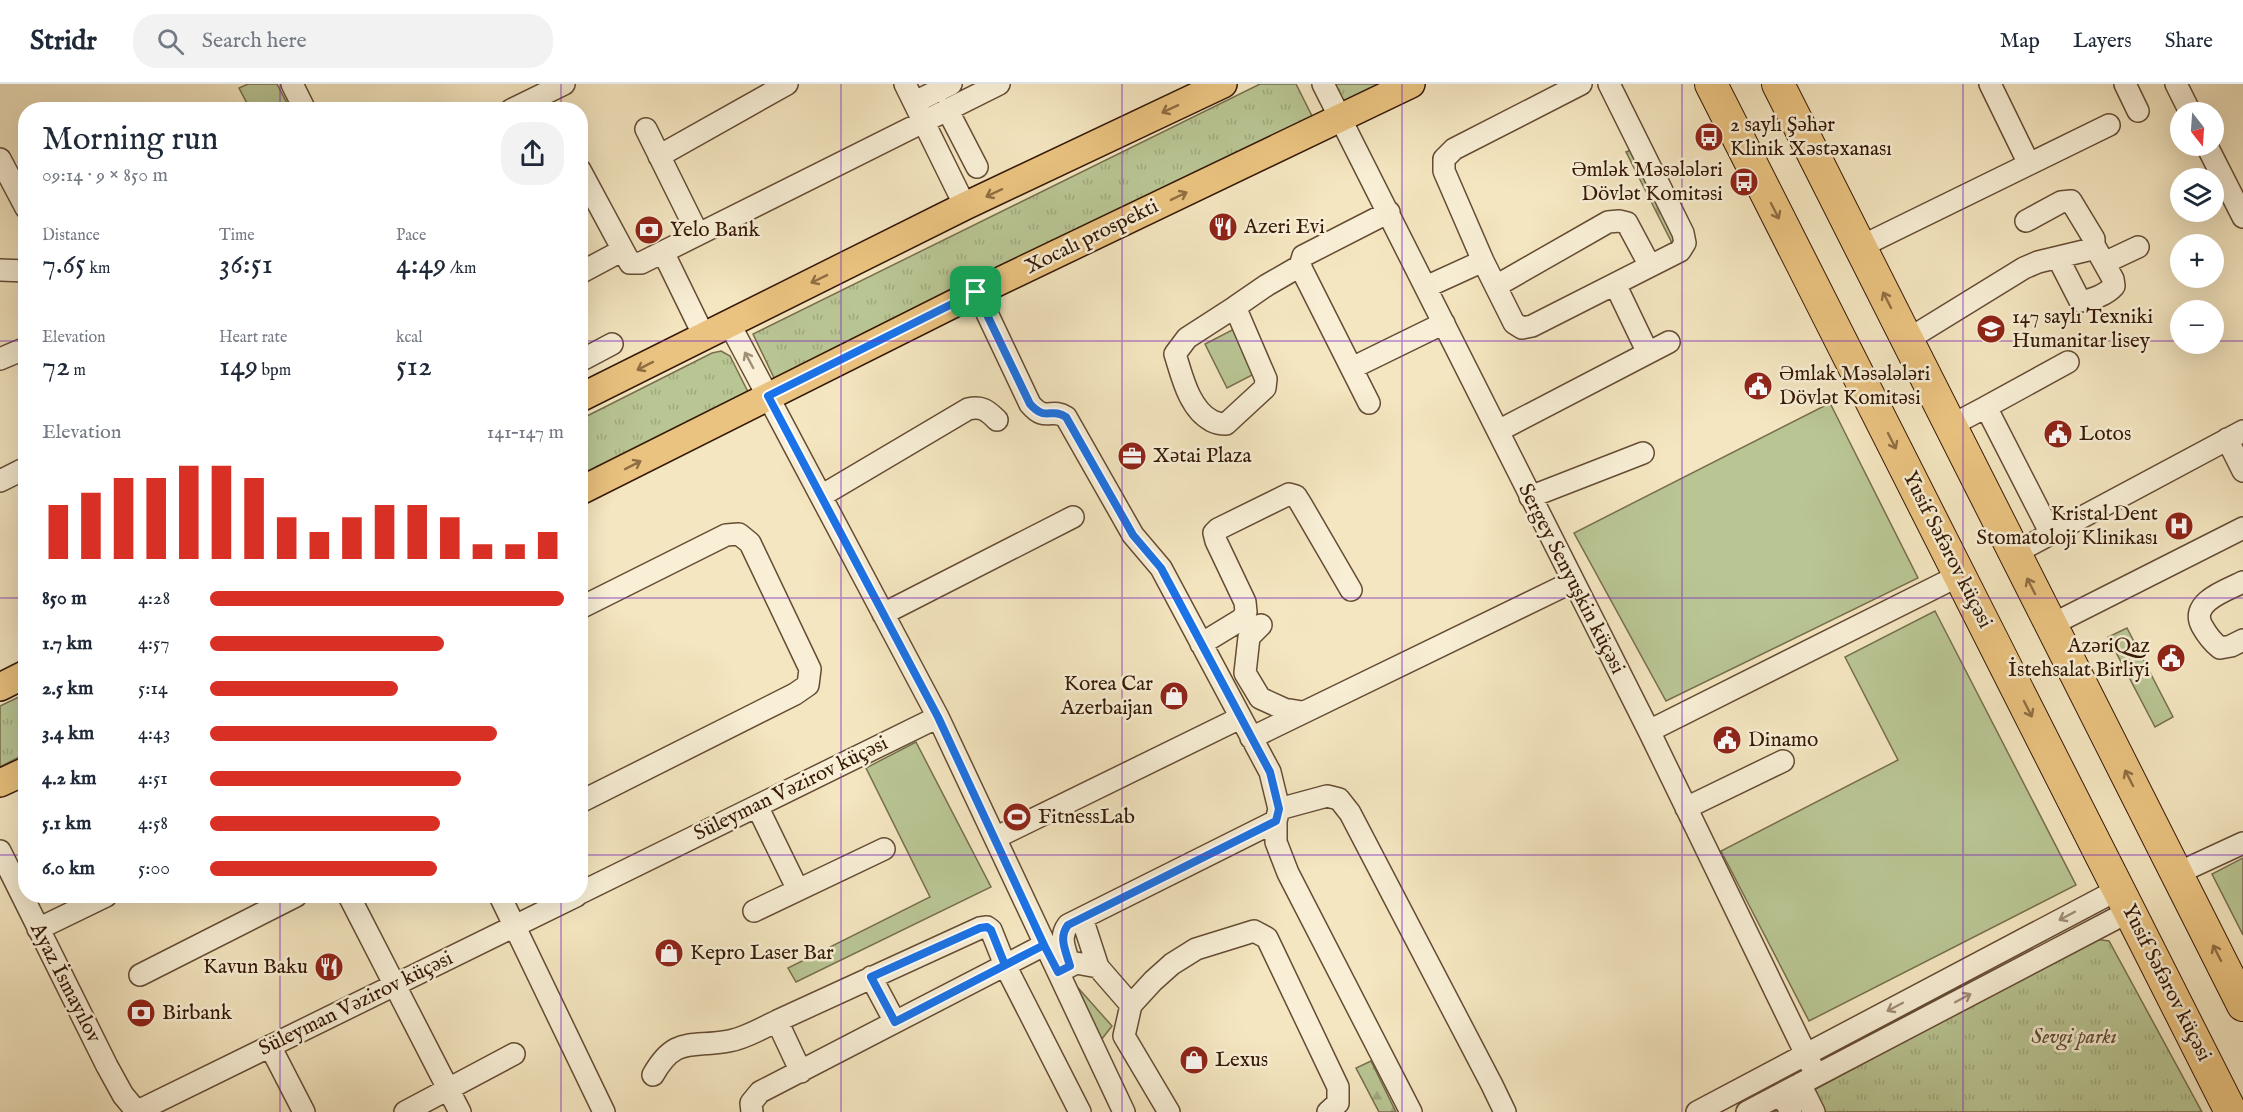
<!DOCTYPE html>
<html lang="en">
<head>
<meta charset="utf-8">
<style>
	:root { --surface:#fff; --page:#f2f2f3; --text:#1f2937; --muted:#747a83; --line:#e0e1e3; --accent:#d93025 }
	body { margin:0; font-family:"IM FELL English",serif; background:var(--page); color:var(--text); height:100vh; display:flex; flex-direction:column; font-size:22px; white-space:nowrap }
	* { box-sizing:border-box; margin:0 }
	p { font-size:20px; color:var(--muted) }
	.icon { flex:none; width:33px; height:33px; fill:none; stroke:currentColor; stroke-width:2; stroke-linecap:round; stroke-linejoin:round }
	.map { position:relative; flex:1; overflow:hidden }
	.sheet { position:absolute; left:18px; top:18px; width:570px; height:801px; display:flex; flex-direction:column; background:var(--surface); border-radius:24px; box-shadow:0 6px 24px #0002 }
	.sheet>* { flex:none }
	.needle { width:39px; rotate:163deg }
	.fabs { position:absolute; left:2170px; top:18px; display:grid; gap:12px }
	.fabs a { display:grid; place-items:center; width:54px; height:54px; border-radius:50%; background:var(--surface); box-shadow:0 6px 24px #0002; font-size:30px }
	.pin { position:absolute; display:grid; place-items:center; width:51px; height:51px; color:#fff; margin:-26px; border-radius:12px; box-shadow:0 3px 9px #0006 }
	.round { display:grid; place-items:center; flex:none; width:63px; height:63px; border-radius:24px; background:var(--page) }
	.summary { display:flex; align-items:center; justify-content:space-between; height:102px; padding:0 24px }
	h1 { font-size:33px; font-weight:600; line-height:45px }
	.metrics { display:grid; grid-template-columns:repeat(3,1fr); gap:9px; height:102px; padding:6px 24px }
	.metrics div { display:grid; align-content:center }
	.metrics b { font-size:30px; font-weight:600 }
	.metrics small { font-size:16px; font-weight:400 }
	.metrics p { font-size:16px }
	.chart { height:168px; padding:12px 24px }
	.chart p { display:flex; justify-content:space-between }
	.chart svg { width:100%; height:108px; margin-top:6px; stroke:var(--accent); stroke-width:6 }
	ul { padding:0 24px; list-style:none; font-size:20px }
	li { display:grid; grid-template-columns:96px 72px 1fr; align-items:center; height:45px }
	li i { height:15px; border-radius:8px; background:var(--accent) }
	header { display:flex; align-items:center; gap:36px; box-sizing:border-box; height:84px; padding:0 30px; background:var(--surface); border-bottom:2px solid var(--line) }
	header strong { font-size:28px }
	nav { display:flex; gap:33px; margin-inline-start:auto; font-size:21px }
	.search { width:420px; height:54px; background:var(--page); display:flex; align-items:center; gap:15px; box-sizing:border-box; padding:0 21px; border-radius:24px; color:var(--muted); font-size:22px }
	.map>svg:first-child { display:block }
</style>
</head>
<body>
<header>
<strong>Stridr</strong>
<div class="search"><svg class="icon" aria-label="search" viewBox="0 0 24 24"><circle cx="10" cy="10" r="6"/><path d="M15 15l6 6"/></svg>Search here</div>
<nav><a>Map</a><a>Layers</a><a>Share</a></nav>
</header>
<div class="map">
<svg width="2243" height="1028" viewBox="0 0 2243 1028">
	<defs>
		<pattern id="forest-firs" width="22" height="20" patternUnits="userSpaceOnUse" patternTransform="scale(1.5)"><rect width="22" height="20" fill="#b9c694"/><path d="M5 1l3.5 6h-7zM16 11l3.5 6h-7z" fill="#a0a97e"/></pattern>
		<pattern id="park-tufts" width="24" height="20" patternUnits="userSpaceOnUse" patternTransform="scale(1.5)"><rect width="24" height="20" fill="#b9c694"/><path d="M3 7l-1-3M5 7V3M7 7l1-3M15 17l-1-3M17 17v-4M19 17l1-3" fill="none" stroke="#a0a97e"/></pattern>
	</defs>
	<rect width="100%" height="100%" fill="#f4e6c0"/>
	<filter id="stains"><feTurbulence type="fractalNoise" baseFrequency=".00333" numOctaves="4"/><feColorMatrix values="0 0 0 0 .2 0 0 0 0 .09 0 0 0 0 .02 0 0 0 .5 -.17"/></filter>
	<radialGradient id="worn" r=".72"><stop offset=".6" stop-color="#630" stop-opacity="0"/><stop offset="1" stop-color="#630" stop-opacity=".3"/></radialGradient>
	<path fill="#b9c694" stroke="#776f4d" stroke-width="1.5" d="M248,0H277L290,25H250L239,4Z
		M1238,243L1260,287L1227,304L1205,260Z
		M1830,319L1918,494L1666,617L1574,449Z
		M1935,527L2076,801L1809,937L1721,767L1898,676L1845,573Z
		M2127,544L2173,633L2155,643L2108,553Z
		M916,658L991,803L796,898L788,884L930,813L866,684Z
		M2243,774V851L2212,790Z
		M1072,897L1112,942L1101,956Z"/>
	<path fill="url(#forest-firs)" stroke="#776f4d" stroke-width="1.5" d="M1636,64L1680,152L1673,161L1626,68Z
		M1371,977L1396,1028H1379L1356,984Z"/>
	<path fill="url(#park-tufts)" stroke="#776f4d" stroke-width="1.5" d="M1260,0H1296L1313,34L776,298L753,250Z
		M1332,0H1383L1342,20Z
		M721,267L730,272L749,310L581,394V335L712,269Z
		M25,610V670L0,683V622Z
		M2095,855L2109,857L2202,1028H1773Z"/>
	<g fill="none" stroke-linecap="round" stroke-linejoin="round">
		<g stroke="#654c34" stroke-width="24">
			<path id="minor" d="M292,0L305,26
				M905,0L965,122
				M1323,0L1649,647L1816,991
				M1581,0L1454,65L1444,75V87L1483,177L1514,239L1522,244L1532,242L1680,167L1685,159L1683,149L1609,0
				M1990,0L2029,80
				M2125,0L2138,27
				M2176,0L2190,28
				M915,18L951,0
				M947,25L977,83
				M511,26L564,0
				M646,45L698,150
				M2207,62L2243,133
				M659,72L787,0
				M0,75L26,124
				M580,86L630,179H641L663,168L704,252
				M1860,163L2109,41
				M663,168L999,0
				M2058,174L2080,217C2091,217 2107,210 2114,202L2113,195L2094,161
				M2104,179L2138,163
				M0,186L26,187
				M580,189L623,166
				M1615,200L1648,269
				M1496,202L1608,138L1619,137L1627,139L1650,182
				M1426,203L1483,177
				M977,208L1030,320C1046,339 1051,323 1066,333L1133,451L1161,484L1270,688L1279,725L1276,737V758L1288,789L1411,1028
				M1235,223L1266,295L1265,304L1226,340C1222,340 1216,339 1212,337C1189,325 1182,292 1175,270L1187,254Z
				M1235,223L1267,201L1300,182
				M729,239L938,633L1124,1028
				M1907,256L2024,184L2038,178L2088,166L2094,161V155L2071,117L2061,118L2026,137
				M0,275L26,264
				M580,277L612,260
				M1352,284L1444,239
				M1369,319L1300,182L1303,172L1389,128
				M1986,323L2068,278
				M1950,342L1986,323L2051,450
				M1498,347L1669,258
				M2227,355L2243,387
				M0,397L26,384
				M821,412L968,325C982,322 987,326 997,336
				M1530,413L1643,369
				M2015,469L2243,347
				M2243,498C2227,506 2189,518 2202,542C2207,551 2211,557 2220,564L2231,562L2243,556
				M580,524L726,451L739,450L750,459L810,585L808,601L795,610L580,718
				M883,530L1073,433
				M1261,541L1249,553L1245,589L1260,614L1284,625L1302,628
				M2051,541L2243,444
				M1201,560L1242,535L1246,528L1245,518L1216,457L1214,449L1218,445L1289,410L1296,412L1301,420L1351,506
				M1649,647L1960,491
				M1251,654L1572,498
				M757,722L798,806
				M1686,724L1783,677
				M1279,725L1327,712L1339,715L1350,729L1492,1001L1505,1028
				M995,754L1240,634
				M0,767L107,982L123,1011L137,1028
				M2178,789L2243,759
				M580,809L938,633
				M349,812L460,1028
				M500,812L604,1028
				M754,827L884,765
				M1082,834L1098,883
				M38,845L106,812
				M1070,882C1066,867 1058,854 1068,841L1276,737
				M1059,888L1076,879L1098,883L1131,921
				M140,891L296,812
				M871,893L895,938
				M270,962L304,1028
				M801,988L777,937L980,844L987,843L991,846L1005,881L1080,1028
				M653,991C675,952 690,964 729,957C746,954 762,944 777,937
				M1800,1000L1814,1028
				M1781,1010L1791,1028
				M136,1028L576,812
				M405,1028L514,970
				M752,1028L751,1019L760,1008L1044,861
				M1169,1028L1124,952L1131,921L1153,897L1172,880L1196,865L1254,847L1267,854L1338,1003V1019L1328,1028
				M1697,1028L2119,805
				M1747,1028L2130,827"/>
		</g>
		<g stroke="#351806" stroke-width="30">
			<path id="major" d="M580,314L965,122L1223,0
				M580,407L977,208L1411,0
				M0,603L26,590
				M0,699L26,687"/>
		</g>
		<g stroke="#351806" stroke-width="34">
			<path id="highway" d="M1711,0L2231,1028
				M1778,0L2243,921"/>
		</g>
		<use href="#minor" stroke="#f8efd6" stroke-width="21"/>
		<use href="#major" stroke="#eac380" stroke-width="27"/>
		<use href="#highway" stroke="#eac380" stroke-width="32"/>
	</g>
	<defs><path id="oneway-shaft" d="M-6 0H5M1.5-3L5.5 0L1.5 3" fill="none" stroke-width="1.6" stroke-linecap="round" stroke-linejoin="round" transform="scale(1.5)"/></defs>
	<g stroke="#906e43">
		<use href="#oneway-shaft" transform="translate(1170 25) rotate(155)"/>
		<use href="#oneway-shaft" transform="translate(994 109) rotate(155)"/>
		<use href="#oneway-shaft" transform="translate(1179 112) rotate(-26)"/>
		<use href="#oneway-shaft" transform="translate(1775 127) rotate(63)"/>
		<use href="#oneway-shaft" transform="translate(819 195) rotate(154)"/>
		<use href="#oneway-shaft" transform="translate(1887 216) rotate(-117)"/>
		<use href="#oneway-shaft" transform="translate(645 282) rotate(153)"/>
		<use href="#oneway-shaft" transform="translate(1892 357) rotate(63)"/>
		<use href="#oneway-shaft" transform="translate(633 381) rotate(-27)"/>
		<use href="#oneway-shaft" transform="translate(2031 502) rotate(-117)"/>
		<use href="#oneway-shaft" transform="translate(2028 625) rotate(63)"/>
		<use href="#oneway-shaft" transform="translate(2129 694) rotate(-117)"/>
		<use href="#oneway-shaft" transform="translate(2217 869) rotate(-117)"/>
	</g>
	<g stroke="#a08e78">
		<use href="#oneway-shaft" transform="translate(749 276) rotate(-118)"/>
		<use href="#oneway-shaft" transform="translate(2067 832) rotate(152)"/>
		<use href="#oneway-shaft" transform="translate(1963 914) rotate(-28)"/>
		<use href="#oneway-shaft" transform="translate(1895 923) rotate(152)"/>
	</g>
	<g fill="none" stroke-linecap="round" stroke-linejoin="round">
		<g stroke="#fff" stroke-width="12">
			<path id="route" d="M976,208L768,312L938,633L1044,861L1005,881L991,846L987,843L980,844L871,893L895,938L1044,861L1058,888L1070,882C1066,867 1058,854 1068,841L1276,737L1279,725L1270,688L1161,484L1133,451L1066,333C1051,323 1046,338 1030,320L976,208"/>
		</g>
		<use href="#route" stroke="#1a73e8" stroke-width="8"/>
	</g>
	<path fill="none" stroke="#7b2cbf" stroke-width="1.5" stroke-opacity="0.55" d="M280,0V26M561,0V26M841,0V1028M1122,0V1028M1402,0V1028M1682,0V1028M1963,0V1028M0,257H26M580,257H2181M2214,257H2243M0,514H26M580,514H2243M0,771H26M580,771H2243M280,812V1028M561,812V1028"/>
	<defs>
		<g id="bus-disc" transform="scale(1.5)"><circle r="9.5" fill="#8f2418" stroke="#f8efd6"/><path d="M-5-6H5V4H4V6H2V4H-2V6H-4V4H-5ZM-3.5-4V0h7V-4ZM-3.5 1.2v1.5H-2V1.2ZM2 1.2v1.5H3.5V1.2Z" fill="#fff"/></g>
		<g id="restaurant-disc" transform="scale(1.5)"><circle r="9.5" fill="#8f2418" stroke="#f8efd6"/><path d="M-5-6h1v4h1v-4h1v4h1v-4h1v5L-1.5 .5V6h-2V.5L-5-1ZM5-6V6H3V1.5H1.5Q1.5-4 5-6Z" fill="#fff"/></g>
		<g id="bank-disc" transform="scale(1.5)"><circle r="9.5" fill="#8f2418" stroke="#f8efd6"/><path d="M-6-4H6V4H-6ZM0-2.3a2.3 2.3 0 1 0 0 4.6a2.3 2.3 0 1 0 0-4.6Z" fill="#fff"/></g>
		<g id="university-disc" transform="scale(1.5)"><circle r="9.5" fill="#8f2418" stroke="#f8efd6"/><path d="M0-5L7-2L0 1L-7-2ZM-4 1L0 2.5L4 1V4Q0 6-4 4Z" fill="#fff"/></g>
		<g id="civic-disc" transform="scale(1.5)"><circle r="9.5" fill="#8f2418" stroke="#f8efd6"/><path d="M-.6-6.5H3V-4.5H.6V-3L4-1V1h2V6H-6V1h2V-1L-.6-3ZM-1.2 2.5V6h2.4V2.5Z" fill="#fff"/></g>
		<g id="office-disc" transform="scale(1.5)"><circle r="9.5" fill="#8f2418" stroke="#f8efd6"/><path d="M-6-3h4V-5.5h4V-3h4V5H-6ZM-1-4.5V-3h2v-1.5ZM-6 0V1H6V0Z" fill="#fff"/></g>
		<g id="hospital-disc" transform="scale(1.5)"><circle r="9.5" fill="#8f2418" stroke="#f8efd6"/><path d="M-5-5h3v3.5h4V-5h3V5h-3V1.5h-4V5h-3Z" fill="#fff"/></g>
		<g id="shop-disc" transform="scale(1.5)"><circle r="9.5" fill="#8f2418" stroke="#f8efd6"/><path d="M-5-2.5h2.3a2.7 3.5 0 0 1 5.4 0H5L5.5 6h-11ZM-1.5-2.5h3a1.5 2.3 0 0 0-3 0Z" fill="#fff"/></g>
		<g id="stadium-disc" transform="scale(1.5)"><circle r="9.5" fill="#8f2418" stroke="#f8efd6"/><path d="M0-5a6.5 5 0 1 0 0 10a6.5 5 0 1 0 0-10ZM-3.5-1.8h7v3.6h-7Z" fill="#fff"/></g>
	</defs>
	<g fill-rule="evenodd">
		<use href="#bus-disc" x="1709" y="53"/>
		<use href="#bus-disc" x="1744" y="98"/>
		<use href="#restaurant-disc" x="1223" y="143"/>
		<use href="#bank-disc" x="649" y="146"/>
		<use href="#university-disc" x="1991" y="245"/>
		<use href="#civic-disc" x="1758" y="302"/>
		<use href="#civic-disc" x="2058" y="350"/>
		<use href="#office-disc" x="1132" y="372"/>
		<use href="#hospital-disc" x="2179" y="442"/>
		<use href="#civic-disc" x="2171" y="574"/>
		<use href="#shop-disc" x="1174" y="612"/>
		<use href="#civic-disc" x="1727" y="656"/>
		<use href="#stadium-disc" x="1017" y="733"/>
		<use href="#shop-disc" x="669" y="869"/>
		<use href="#restaurant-disc" x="329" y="883"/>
		<use href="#bank-disc" x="141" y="929"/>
		<use href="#shop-disc" x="1194" y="976"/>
	</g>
	<g text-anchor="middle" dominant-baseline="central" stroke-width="5" stroke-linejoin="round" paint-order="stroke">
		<g font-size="21" fill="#351806" stroke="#f8efd6" text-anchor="start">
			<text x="1730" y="41">2 saylı Şəhər<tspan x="1730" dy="24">Klinik Xəstəxanası</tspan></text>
			<text x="1723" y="86" text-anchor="end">Əmlək Məsələləri<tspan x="1723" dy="24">Dövlət Komitəsi</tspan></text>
			<text x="1244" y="143">Azeri Evi</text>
			<text x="670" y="146">Yelo Bank</text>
			<text x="2012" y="233">147 saylı Texniki<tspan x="2012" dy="24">Humanitar lisey</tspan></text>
			<text x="1779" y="290">Əmlak Məsələləri<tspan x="1779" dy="24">Dövlət Komitəsi</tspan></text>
			<text x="2079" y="350">Lotos</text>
			<text x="1153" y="372">Xətai Plaza</text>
			<text x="2158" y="430" text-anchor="end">Kristal Dent<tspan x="2158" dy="24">Stomatoloji Klinikası</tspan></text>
			<text x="2150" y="562" text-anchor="end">AzəriQaz<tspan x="2150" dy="24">İstehsalat Birliyi</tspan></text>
			<text x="1153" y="600" text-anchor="end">Korea Car<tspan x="1153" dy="24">Azerbaijan</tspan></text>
			<text x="1748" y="656">Dinamo</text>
			<text x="1038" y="733">FitnessLab</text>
			<text x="690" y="869">Kepro Laser Bar</text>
			<text x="308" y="883" text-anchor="end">Kavun Baku</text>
			<text x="162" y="929">Birbank</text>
			<text x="1215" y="976">Lexus</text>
		</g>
		<g font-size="21" fill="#351806" stroke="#f8efd6">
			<text transform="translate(1092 153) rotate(-26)">Xocalı prospekti</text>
			<text transform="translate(1947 466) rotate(63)">Yusif Səfərov küçəsi</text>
			<text transform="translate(1571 495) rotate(63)">Sergey Senyuşkin küçəsi</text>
			<text transform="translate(791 705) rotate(-26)">Süleyman Vəzirov küçəsi</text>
			<text transform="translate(65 899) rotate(63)">Ayaz İsmayılov</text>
			<text transform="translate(2166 899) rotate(63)">Yusif Səfərov küçəsi</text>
			<text transform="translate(356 920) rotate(-26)">Süleyman Vəzirov küçəsi</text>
		</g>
		<g font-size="21" font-style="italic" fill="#5d4c31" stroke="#f8efd6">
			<text x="2074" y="953">Sevgi parkı</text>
		</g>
	</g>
	<rect width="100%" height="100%" filter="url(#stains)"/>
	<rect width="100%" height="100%" fill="url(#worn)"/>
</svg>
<div class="fabs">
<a><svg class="needle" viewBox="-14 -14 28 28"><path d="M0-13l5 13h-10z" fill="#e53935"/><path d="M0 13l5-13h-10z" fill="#747a83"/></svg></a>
<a><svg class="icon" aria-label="layers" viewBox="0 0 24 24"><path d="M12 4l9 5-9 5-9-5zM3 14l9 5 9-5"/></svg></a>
<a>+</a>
<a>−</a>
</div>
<div class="pin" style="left:976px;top:208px;background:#1e9e55"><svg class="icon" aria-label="arrive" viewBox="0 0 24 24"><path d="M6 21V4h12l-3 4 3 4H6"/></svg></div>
<section class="sheet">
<div class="summary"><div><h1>Morning run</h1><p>09:14 · 9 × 850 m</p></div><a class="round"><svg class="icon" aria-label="share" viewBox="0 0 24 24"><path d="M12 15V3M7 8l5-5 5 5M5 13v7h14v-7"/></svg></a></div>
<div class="metrics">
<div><p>Distance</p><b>7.65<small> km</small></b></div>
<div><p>Time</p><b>36:51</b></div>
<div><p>Pace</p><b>4:49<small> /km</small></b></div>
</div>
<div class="metrics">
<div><p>Elevation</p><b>72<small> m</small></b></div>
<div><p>Heart rate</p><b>149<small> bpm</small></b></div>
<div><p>kcal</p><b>512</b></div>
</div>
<div class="chart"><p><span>Elevation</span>141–147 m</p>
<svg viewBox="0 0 160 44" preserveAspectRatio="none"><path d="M5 44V22M15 44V17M25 44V11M35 44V11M45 44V6M55 44V6M65 44V11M75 44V27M85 44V33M95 44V27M105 44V22M115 44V22M125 44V27M135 44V38M145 44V38M155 44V33"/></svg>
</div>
<ul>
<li><b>850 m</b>4:28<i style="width:100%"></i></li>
<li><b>1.7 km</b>4:57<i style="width:66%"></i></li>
<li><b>2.5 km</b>5:14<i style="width:53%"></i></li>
<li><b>3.4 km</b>4:43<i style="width:81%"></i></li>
<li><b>4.2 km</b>4:51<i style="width:71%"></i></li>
<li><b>5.1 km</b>4:58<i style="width:65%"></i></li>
<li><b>6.0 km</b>5:00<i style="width:64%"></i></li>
</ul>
</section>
</div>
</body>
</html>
